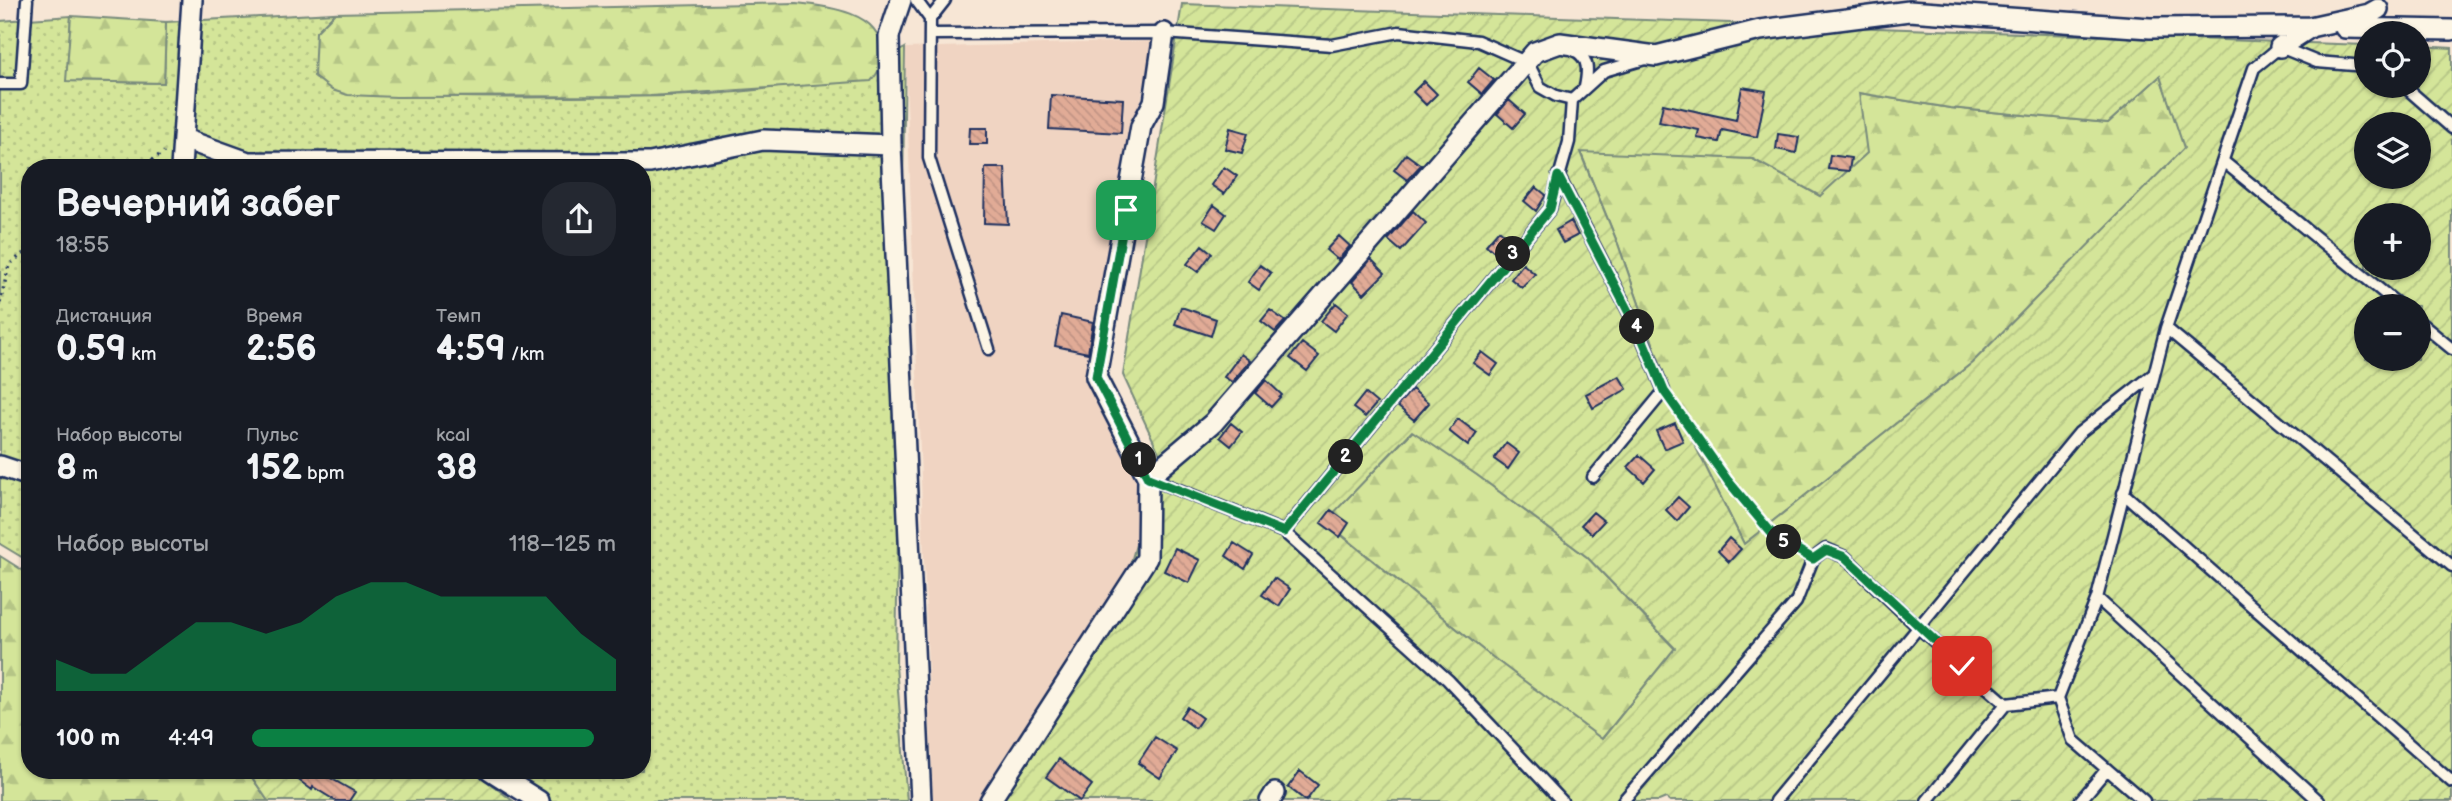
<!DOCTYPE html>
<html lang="ru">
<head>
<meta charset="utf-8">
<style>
	:root { --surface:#171b24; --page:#242831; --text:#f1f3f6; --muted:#9ea1a6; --accent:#0b8043 }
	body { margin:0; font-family:"Balsamiq Sans",sans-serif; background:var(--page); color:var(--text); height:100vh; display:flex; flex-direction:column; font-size:26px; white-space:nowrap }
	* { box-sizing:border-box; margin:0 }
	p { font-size:23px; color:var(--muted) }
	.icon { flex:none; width:38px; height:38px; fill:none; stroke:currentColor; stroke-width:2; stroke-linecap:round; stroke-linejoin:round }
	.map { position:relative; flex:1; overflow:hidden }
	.drawer { position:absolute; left:21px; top:159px; width:630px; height:620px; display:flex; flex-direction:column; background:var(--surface); border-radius:28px; box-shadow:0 2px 5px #0004 }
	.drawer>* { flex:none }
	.tools { position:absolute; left:2354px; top:21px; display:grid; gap:14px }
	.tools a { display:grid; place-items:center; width:77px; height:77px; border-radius:50%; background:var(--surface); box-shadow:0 2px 5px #0004; font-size:35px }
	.pin { position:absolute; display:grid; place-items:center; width:60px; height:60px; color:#fff; margin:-30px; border-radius:14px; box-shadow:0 4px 10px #0006 }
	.km { position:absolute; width:35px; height:35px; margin:-18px; border-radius:50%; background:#222; color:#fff; font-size:19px; line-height:35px; text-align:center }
	.round { display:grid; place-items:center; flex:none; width:74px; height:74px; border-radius:28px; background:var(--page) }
	.overview { display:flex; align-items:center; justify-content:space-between; height:119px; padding:0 35px }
	h1 { font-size:38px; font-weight:800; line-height:52px }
	.metrics { display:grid; grid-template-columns:repeat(3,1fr); gap:10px; height:119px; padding:7px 35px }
	.metrics div { display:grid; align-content:center }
	.metrics b { font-size:35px; font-weight:800 }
	.metrics small { font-size:19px; font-weight:400 }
	.metrics p { font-size:19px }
	.chart { height:196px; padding:14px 35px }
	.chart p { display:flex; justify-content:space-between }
	.chart svg { width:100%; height:126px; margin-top:7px; fill:var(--accent); opacity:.7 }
	ul { padding:0 35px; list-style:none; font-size:23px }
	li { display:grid; grid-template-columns:112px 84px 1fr; align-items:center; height:52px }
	li i { height:18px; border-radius:9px; background:var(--accent) }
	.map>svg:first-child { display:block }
</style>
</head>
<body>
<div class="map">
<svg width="2452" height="801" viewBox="0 0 2452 801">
	<defs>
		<pattern id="grass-dots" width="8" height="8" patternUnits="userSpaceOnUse" patternTransform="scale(1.75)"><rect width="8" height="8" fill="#d4e599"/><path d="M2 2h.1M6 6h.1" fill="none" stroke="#b5c586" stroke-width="1.8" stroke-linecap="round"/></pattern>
		<pattern id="forest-firs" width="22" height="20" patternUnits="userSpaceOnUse" patternTransform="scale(1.75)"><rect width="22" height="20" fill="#d4e599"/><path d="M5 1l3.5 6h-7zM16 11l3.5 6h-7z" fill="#b5c586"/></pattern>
		<pattern id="garden-furrows" width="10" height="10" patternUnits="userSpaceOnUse" patternTransform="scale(1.75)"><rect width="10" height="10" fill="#d4e599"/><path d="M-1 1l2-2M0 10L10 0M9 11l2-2" fill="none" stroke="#b5c586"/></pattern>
		<pattern id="building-back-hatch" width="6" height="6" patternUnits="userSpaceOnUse" patternTransform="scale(1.75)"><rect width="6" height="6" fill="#e1ab96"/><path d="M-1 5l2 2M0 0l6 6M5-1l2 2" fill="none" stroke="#c09384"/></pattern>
	</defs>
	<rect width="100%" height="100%" fill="#f7e6d5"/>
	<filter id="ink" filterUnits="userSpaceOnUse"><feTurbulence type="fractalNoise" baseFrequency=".0143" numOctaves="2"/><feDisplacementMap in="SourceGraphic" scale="14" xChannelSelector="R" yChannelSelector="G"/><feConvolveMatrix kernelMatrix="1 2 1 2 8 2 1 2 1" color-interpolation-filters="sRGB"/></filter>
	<g filter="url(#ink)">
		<path fill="#f0d4c2" d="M1152,41L1090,381L1143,478L1139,561L984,801H933L905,48Z"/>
		<path fill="url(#grass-dots)" stroke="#788a7c" stroke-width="2" d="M335,13L316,32L332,90C410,98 488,98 566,97C667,96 816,100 905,48L896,666L907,801H532L492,770H642V168H30V562L0,544V21L71,16L67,81L164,83L166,22Z"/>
		<path fill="url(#forest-firs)" stroke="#788a7c" stroke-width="2" d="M796,3C826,6 883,12 881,52C881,66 880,71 871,81L650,96L396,97L348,95L332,90L314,76L316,32L335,13Z
			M71,16L166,22L164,83L66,81Z
			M2160,76L2185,148L1972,363L1744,544L1674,403L1618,244L1580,151L1753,159L1820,196L1859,93L1950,108L2108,123Z
			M1413,431L1477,475L1587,557L1675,649L1601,740L1483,650L1325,521Z
			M0,556L30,575V770H247L268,801H0Z"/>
		<path fill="url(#garden-furrows)" stroke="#788a7c" stroke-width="2" fill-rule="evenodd" d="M1182,4L2366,45V86H2418L2419,46L2452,48V801H1670L1666,798L1659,801H999L1113,625L1161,457L1123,375ZM2160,76L2184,148L1972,363L1744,544L1674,403L1618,244L1580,152L1753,159L1820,196L1867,153L1859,93L1950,108L2108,123ZM2366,124H2418V177H2366ZM2366,215H2418V268H2366ZM2366,306H2418V359H2366ZM1412,431L1477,475L1587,557L1675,648L1602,739L1483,650L1325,522Z
			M247,770H472L513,801H268Z"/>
		<path fill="url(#building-back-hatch)" stroke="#1b2f5e" stroke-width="2" d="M1479,68L1494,80L1482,94L1468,82Z
			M1424,81L1437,94L1426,105L1413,92Z
			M1742,87L1766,91L1757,137L1722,130L1719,142L1697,138L1699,130L1659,122L1663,104L1736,120Z
			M1051,95L1123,99L1121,133L1049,129Z
			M1509,100L1525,114L1513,128L1497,114Z
			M970,128H987V144H969Z
			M1230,128L1248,133L1242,153L1225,149Z
			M1778,134L1799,137L1796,153L1776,149Z
			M1406,154L1421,165L1407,180L1394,170Z
			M1830,155L1851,158L1849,171L1828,169Z
			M1224,167L1237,176L1224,194L1211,185Z
			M985,168H1005L1008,224L984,223Z
			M1536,187L1546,195L1536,211L1524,201Z
			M1214,205L1226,214L1216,229L1203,221Z
			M1413,211L1426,223L1401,251L1388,240Z
			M1571,221L1578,235L1563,243L1556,230Z
			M1499,230L1511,240L1498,255L1486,245Z
			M1339,236L1350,246L1338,260L1326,250Z
			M1202,245L1212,253L1198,272L1187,264Z
			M1371,259L1385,273L1364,294L1352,282Z
			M1523,264L1535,274L1522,288L1511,279Z
			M1260,265L1271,273L1259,290L1248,282Z
			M1336,303L1348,313L1334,331L1321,321Z
			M1181,307L1216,319L1211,336L1175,324Z
			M1270,310L1285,321L1275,332L1261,321Z
			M1061,315L1093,322L1088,353L1055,346Z
			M1302,343L1319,356L1307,371L1290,358Z
			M1482,352L1498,364L1490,375L1473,363Z
			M1241,354L1250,361L1232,382L1224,377Z
			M1619,376L1627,389L1593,408L1586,394Z
			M1266,380L1282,395L1271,407L1255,393Z
			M1412,389L1429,403L1414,420L1397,406Z
			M1365,393L1377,403L1365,417L1353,408Z
			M1458,419L1477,433L1468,446L1449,431Z
			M1231,423L1242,432L1231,446L1220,437Z
			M1675,423L1683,441L1664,449L1656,431Z
			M1506,443L1519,453L1508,469L1494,459Z
			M1639,455L1655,469L1644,482L1628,467Z
			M1678,497L1689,507L1677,521L1666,510Z
			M1331,510L1349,523L1340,537L1321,523Z
			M1593,512L1604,521L1592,534L1581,525Z
			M1729,538L1741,549L1729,562L1718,551Z
			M1234,543L1253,555L1245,569L1226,556Z
			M1175,548L1200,560L1189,583L1164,571Z
			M1274,578L1290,589L1279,606L1262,595Z
			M1187,707L1202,718L1195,728L1180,717Z
			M1155,737L1177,751L1160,778L1138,763Z
			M1059,759L1092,785L1080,801L1046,777Z
			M285,770H316L355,792L349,801H336L313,787L312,790Z
			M1300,771L1318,785L1306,801L1288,787Z"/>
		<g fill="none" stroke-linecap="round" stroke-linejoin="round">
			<g stroke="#1b2f5e" stroke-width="15">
				<path id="lane" d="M916,0L930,19
					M945,0L930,19L929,158L989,349
					M931,34L1164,33L1332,45L1399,32L1478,41L1528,63L1540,87L1556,96L1572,100
					M1573,50C1590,57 1588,72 1585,87
					M0,84H21L27,0
					M2404,86L2452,128
					M2224,162L2400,306
					M1558,175L1642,338L1664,391L1593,477
					M2418,321L2452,349
					M2166,328L2452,566
					M1149,478L1284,532L1448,680L1562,801
					M2123,493L2452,782
					M1284,532L1550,209L1569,142L1572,100L1604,71L1645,59
					M2097,598L2319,801
					M1623,801L1796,602L1813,559L1826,549L1845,557L1918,627L2006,704L2058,698
					M1775,801L2079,433L2154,374
					M1927,801L2006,704
					M2080,801L2107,769
					M2144,801L2073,740L2058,698L2097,598L2166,328L2254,68L2280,47L2317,62L2366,66"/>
			</g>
			<g stroke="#1b2f5e" stroke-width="24">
				<path id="street" d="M901,0L889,36L891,145L921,801
					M2345,28L2452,30
					M2280,47L2311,27
					M184,139L248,162L650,163L763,140L891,145
					M181,168L192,0
					M0,466L30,476
					M1148,478L1096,377L1141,126L1154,102L1164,33
					M490,770L539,801
					M990,801L1147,558L1148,478L1213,423L1535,52L1560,43L1656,56L1760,30L1909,11L2150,28L2310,27L2369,14L2378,9
					M1270,801L1275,793"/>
			</g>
			<path stroke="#1b2f5e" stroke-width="3.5" stroke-dasharray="2 5" stroke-linecap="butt" d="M140,168L164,152
				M0,303L9,265L30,248
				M1671,401L1728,480L1774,536L1802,553"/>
			<use href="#lane" stroke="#fcf5e5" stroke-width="10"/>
			<use href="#street" stroke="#fcf5e5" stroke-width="19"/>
		</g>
	</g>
	<g fill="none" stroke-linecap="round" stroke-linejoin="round" filter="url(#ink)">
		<g stroke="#fff" stroke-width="14">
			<path id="route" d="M1126,210L1096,377L1148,478L1284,532L1550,209L1558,176L1642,338L1664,391L1728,481L1774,536L1813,559L1826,550L1845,557L1962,666"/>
		</g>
		<use href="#route" stroke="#0b8043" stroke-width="9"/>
	</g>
</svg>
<div class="tools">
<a><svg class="icon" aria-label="locate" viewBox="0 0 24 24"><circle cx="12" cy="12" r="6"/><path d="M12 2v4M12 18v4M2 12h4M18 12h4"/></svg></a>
<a><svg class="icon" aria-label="layers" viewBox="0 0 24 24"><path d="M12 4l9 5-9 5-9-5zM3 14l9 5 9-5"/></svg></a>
<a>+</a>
<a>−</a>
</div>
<div class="pin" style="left:1126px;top:210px;background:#1e9e55"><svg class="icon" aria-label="arrive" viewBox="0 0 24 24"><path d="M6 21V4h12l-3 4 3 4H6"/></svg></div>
<div class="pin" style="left:1962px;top:666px;background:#d93025"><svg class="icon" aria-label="check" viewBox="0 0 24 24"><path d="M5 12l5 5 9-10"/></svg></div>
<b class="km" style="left:1139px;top:460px">1</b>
<b class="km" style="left:1346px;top:457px">2</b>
<b class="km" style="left:1513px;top:254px">3</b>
<b class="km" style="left:1637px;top:327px">4</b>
<b class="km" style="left:1784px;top:542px">5</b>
<section class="drawer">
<div class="overview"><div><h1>Вечерний забег</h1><p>18:55</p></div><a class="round"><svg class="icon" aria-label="share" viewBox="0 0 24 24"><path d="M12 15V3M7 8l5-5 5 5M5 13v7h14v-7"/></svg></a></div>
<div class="metrics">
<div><p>Дистанция</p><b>0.59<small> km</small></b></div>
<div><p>Время</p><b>2:56</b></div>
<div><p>Темп</p><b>4:59<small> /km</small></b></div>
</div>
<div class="metrics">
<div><p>Набор высоты</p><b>8<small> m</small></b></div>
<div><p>Пульс</p><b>152<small> bpm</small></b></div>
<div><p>kcal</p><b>38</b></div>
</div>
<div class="chart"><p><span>Набор высоты</span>118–125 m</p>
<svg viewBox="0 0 160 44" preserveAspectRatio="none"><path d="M0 44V33L10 38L20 38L30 29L40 20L50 20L60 24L70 20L80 11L90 6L100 6L110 11L120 11L130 11L140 11L150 24L160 33V44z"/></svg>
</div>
<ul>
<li><b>100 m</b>4:49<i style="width:94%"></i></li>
</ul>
</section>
</div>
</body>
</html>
